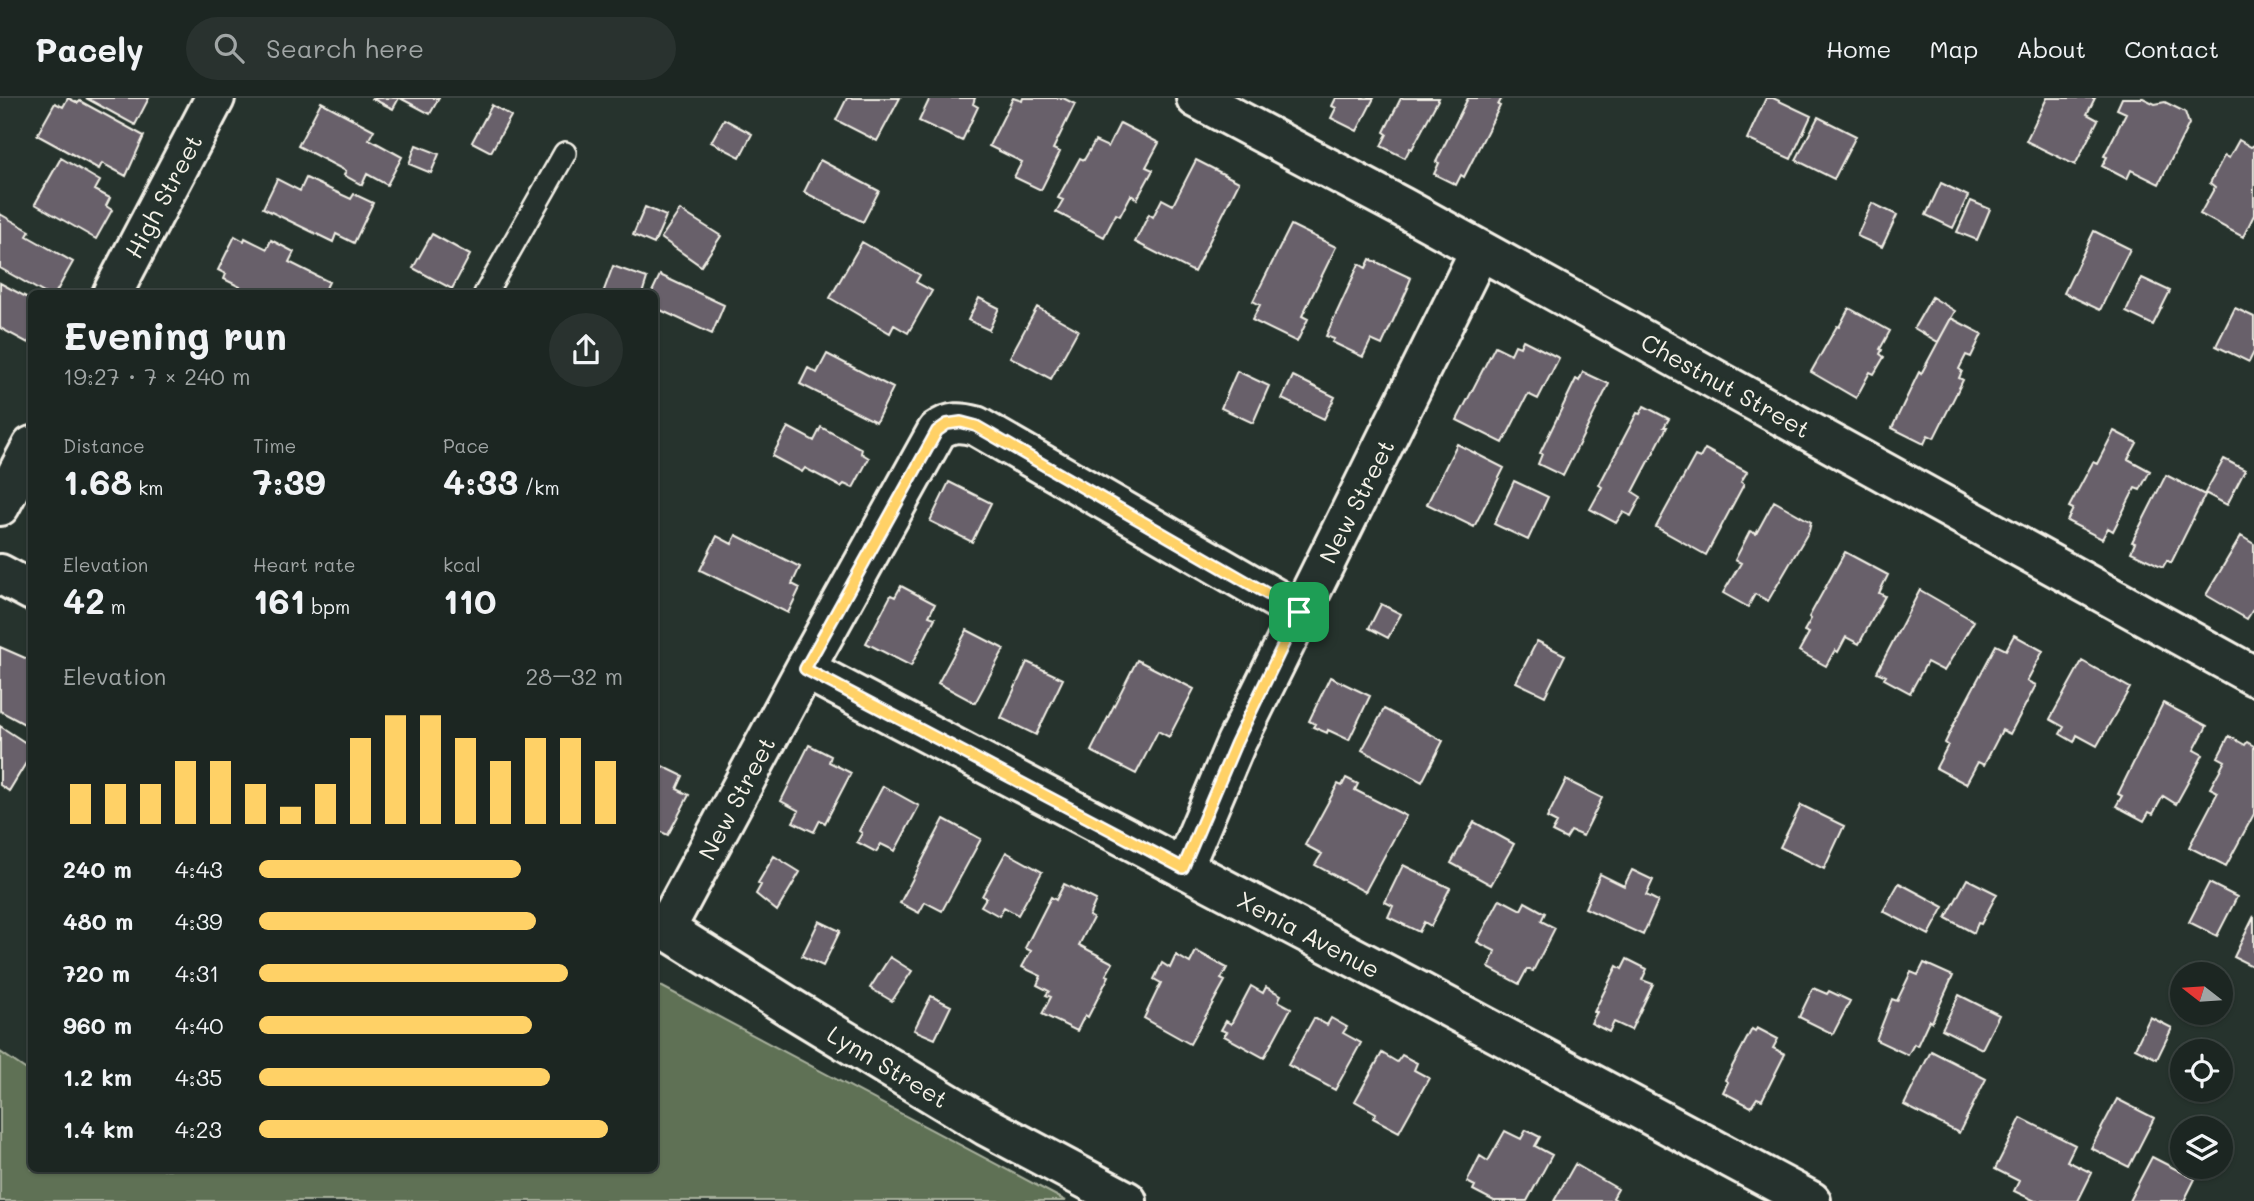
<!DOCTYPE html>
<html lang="en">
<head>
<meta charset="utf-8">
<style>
	:root { --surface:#1c2622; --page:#29322f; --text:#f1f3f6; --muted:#a0a5a5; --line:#3a4340; --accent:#ffd166 }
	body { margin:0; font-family:Mali,sans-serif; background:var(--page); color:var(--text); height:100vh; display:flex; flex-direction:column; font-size:26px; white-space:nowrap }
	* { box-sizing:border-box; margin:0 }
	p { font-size:23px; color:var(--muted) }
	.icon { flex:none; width:38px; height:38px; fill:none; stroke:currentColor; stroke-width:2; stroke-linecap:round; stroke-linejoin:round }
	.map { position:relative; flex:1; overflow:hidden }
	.drawer { position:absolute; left:28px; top:192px; width:630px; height:882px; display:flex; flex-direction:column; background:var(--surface); border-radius:10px; box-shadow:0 2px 5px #0004,0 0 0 2px var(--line) }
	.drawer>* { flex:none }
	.needle { width:46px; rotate:287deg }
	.buttons { position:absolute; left:2170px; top:864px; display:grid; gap:14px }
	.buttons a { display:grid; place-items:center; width:63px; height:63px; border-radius:50%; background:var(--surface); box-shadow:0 2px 5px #0004,0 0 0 2px var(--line); font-size:35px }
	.pin { position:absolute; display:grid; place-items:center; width:60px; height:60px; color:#fff; margin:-30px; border-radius:14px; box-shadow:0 4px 10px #0006 }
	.round { display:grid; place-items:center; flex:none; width:74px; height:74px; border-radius:37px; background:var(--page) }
	.overview { display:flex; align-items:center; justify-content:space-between; height:119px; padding:0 35px }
	h1 { font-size:38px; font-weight:700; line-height:52px }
	.stats { display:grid; grid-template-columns:repeat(3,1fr); gap:10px; height:119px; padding:7px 35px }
	.stats div { display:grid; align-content:center }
	.stats b { font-size:35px; font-weight:700 }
	.stats small { font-size:19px; font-weight:400 }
	.stats p { font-size:19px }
	.chart { height:196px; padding:14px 35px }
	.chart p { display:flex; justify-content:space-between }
	.chart svg { width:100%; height:126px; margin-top:7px; stroke:var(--accent); stroke-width:6 }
	ul { padding:0 35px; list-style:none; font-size:23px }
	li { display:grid; grid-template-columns:112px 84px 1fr; align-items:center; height:52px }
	li i { height:18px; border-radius:9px; background:var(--accent) }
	header { display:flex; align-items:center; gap:42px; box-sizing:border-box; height:98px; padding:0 35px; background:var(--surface); border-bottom:2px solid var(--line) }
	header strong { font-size:33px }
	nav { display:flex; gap:38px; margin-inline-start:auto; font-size:24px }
	.search { width:490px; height:63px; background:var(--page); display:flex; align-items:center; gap:18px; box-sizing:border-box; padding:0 24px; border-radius:38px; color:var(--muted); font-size:26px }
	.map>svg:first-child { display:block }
</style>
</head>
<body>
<header>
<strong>Pacely</strong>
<div class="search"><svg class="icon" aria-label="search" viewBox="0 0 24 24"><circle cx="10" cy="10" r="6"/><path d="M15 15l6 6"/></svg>Search here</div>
<nav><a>Home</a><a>Map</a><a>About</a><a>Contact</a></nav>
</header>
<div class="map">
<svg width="2254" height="1103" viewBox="0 0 2254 1103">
	<rect width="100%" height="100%" fill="#26332d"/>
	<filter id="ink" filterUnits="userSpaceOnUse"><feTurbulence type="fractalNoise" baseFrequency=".0143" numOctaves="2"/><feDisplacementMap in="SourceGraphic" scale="14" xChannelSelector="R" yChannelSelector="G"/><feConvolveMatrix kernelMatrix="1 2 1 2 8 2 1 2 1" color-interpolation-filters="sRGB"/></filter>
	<g filter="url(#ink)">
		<path fill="#5e7154" stroke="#a9b19e" stroke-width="2" d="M655,885L1066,1103H0V954L31,975L32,1071H654Z"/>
		<path fill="#67616b" stroke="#f4f1e8" stroke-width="2" d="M68,0L78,5L80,3L144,38L126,78L102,65L99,71L37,37L55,5L63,9Z
			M86,0H149L135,27Z
			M371,0H399L393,11Z
			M400,0H439L430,16Z
			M847,0H900L877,43L836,22Z
			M930,0H975L973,6L978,9L962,43L919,23Z
			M1013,0L1022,3L1023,0H1063L1075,6L1053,51L1060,54L1041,92L1014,79L1022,64L989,48Z
			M1336,0H1374L1357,33L1331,20L1336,10L1332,8Z
			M1401,0H1439L1412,51L1410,50L1405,60L1381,48L1387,36L1384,34Z
			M1468,0H1502L1498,7L1500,8L1464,79L1461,77L1456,87L1434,76L1439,65L1436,64Z
			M1766,0H1773L1811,18L1791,61L1747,41Z
			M2047,0H2095L2087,16L2098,22L2075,67L2026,43Z
			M2122,0H2143L2155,6L2165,4L2185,14L2189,26L2159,86L2131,72L2127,81L2102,68L2107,59L2104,58L2126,15L2117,11Z
			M321,4L374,32L369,41L402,59L387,87L367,76L362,87L344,77L346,73L298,48Z
			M492,7L511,18L491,54L472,44Z
			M1818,19L1856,38L1834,81L1796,62Z
			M724,21L752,36L740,59L711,44Z
			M1120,25L1159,45L1146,69L1153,72L1137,101L1131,97L1120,118L1116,116L1104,139L1056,114L1063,102L1058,100L1080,60L1084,62L1095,43L1108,49Z
			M2239,42L2251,49L2254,47V117L2243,139L2200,116L2215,89L2210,85L2224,58L2229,60Z
			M416,47L439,56L431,75L409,66Z
			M61,60L100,83L95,92L110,100L106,108L112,112L96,141L35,106Z
			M820,62L879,93L863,124L804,94Z
			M1196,62L1239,84L1194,174L1135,144L1149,116L1153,119L1162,101L1173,107Z
			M306,80L351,101L354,96L373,105L354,145L336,136L333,144L263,110L277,81L300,93Z
			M1941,85L1968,98L1953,130L1926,117Z
			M1971,103L1990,111L1977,142L1957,134Z
			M1872,105L1897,117L1882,149L1857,138Z
			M645,109L666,118L654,146L633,137Z
			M680,112L721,138L701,168L661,140Z
			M0,116L30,133L27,138L73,164L55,196H46L0,170Z
			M1291,127L1336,149L1302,218L1308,221L1297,244L1252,222L1260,207L1253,203Z
			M2094,133L2130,151L2100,212L2064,195Z
			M432,136L470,157L452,191L413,170Z
			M235,138L244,143L245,140L267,151L271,142L294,154L289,164L329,184L323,196H254L224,181L226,176L218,172Z
			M862,144L920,177L916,184L932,193L908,235L894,227L890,235L830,200Z
			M1370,161L1411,180L1407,190H1408L1382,247L1371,242L1363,259L1332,244L1334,241L1326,238L1359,166L1366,170Z
			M613,168L647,180L642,196L603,195Z
			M660,177L724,207L712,236L654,209V196H651Z
			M2142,180L2170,193L2153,227L2126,214Z
			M0,185L32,202V239L28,245L0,230Z
			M1932,199L1955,213L1938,244L1914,230Z
			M979,200L999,210L989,232L968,222Z
			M1037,209L1078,232L1051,281L1010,259Z
			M1849,210L1890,233L1880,251L1882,252L1880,256L1884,259L1874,276L1870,274L1856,300L1811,274L1837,228L1839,229Z
			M2235,210L2254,219V254L2249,264L2216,248Z
			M1951,220L1982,236L1971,259L1966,257L1959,271L1962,273L1959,280L1963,282L1934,340L1928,337L1924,346L1892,330L1919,274L1921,276Z
			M1523,242L1559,260L1538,301L1528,296L1503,345L1457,322L1495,248L1511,256L1515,247L1520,249Z
			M827,256L893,290L876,324L800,286L808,270L817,275Z
			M1237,273L1269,288L1253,325L1221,310Z
			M1583,274L1609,286L1563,378L1538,366L1542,356L1540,355L1576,281L1579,283Z
			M1293,278L1335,299L1324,321L1282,301Z
			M1644,308L1669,321L1664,329H1667L1633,394L1641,399L1631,418L1623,414L1616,425L1590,411L1602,389L1599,387L1637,315L1640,316Z
			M788,329L814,343L821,329L862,351L861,355L869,360L853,390L844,386L841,389L805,370L802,374L772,358Z
			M2114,333L2137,345L2128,361L2150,373L2140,392L2135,390L2113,433L2108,430L2102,441L2067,423L2073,411L2069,409L2093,364L2097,366Z
			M1457,346L1504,370L1474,429L1427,406Z
			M1705,351L1747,374L1741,384L1744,386L1706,457L1656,429L1695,358L1700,360Z
			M2224,361L2245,372L2227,407L2205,395Z
			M2166,377L2205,397L2171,465L2167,462L2163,469L2131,454L2135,445L2132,444Z
			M1514,383L1548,399L1528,442L1494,426Z
			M949,384L991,405L972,444L930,423Z
			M1774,403L1811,424L1809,433L1768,503L1755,496L1748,509L1723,495L1741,465L1735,462L1750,433L1756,436Z
			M736,437L800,469L792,486L800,490L788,515L700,472L717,438L732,446Z
			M2241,438L2254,446V510L2247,521L2206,497Z
			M1845,454L1888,477L1879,495L1885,498L1859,546L1846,539L1838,554L1835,552L1826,568L1799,553L1809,535L1804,533L1811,521L1809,519Z
			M901,488L935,506L929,518L935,520L911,568L866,545L891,497L895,499Z
			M1920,492L1974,523L1944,573L1927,564L1910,595L1884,581L1886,578L1877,574Z
			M1381,506L1401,516L1388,540L1369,530Z
			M967,532L1004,551L975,605L938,585Z
			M2014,537L2043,553L2027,583L2036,587L2010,636L2002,632L1984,667L1978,664L1966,686L1936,670L1948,647L1945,645L1953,628L1996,547L2006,552Z
			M1537,543L1565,557L1545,598L1516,584Z
			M0,549L32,563L30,629L0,613Z
			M1137,562L1194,591L1169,639L1158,633L1136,676L1091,653Z
			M2082,563L2130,590L2097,648L2077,637L2074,644L2060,636L2064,629L2050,621Z
			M1027,564L1063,581L1036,637L1001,620Z
			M1330,579L1370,598L1349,642L1328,632L1327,635L1313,629L1315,626L1309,623Z
			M2163,605L2207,628L2194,652L2203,657L2176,706L2163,698L2153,716L2149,714L2144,723L2116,708L2122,698L2118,696Z
			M1384,611L1443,643L1422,684L1362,652Z
			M0,628L32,649V655L9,693L0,687Z
			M2229,638L2245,647L2247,644L2254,648V716L2226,768L2189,749L2218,694L2210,690L2225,663L2218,659Z
			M809,647L831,658L829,664L851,675L825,725L820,722L814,734L793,724L799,713L781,703Z
			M654,664L683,678L677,691L689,697L668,737L654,731Z
			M1346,680L1358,686L1355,692L1406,718L1365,794L1315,767L1322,756L1305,747L1338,686L1342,688Z
			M1566,682L1602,700L1583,738L1571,733L1566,741L1552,734L1557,725L1547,720Z
			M883,688L919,708L895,753L881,746L876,754L857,744L862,735L859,733Z
			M1801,707L1844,728L1824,771L1780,749Z
			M944,721L981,741L942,813L925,804L919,815L900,805Z
			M1474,724L1514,746L1491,787L1451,765Z
			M1006,754L1042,774L1018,817L1004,809L999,818L981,808L986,800L982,798Z
			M774,758L800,774L777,813L756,796L761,787L758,785Z
			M1403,767L1450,790L1431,828L1424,824L1419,834L1388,819L1393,808L1385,804Z
			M1632,772L1653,782L1646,797L1658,803L1643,837L1585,810L1600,776L1624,788Z
			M1967,781L1997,796L1981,826L1978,825L1974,835L1946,820Z
			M1899,785L1944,809L1929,837L1883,813Z
			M2209,785L2237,799L2217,838L2189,824Z
			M1064,786L1096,802L1089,818L1093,820L1079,847L1113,865L1106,877L1109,878L1088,919L1085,917L1077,933L1042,916L1051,899L1046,897L1049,893L1037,887L1041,878L1022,869L1031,853L1025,850L1051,799L1056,802Z
			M1500,801L1521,812L1525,804L1545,815L1541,823L1555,830L1533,873L1527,871L1519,886L1489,870L1495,853L1477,844Z
			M2254,818V869L2234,859Z
			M819,823L840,833L823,868L802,858Z
			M1196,853L1227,870L1221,881L1225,883L1190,946L1144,920L1161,885L1154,881L1162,865L1170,870L1176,857L1190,865Z
			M890,859L912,873L892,903L870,890Z
			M1627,861L1647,871L1642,882L1653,886L1631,932L1614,924L1609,934L1591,925L1597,914H1594L1617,868L1622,871Z
			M1924,865L1953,878L1932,924L1929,922L1917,948L1914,946L1908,957L1876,942L1892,901L1897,903L1911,874L1918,877Z
			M1251,888L1263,895L1266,889L1281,897L1278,903L1291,910L1264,960L1224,938L1227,934L1221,932L1226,923L1231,926Z
			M1813,890L1827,896L1829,893L1850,903L1833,936L1799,919Z
			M1959,897L1999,917L1982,951L1942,931Z
			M931,898L951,908L935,941L914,932Z
			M2150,919L2172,930L2157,961L2135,950Z
			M1314,920L1327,927L1331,920L1347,929L1343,935L1361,945L1335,992L1288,967Z
			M1757,930L1778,941L1773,950L1785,956L1762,1002L1757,1000L1751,1009L1723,994L1728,984L1725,982L1752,931L1755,933Z
			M1931,953L1986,981L1959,1035L1904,1007Z
			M1382,955L1397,964L1402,957L1417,965L1414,972L1429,980L1399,1034L1373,1020L1376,1015L1355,1003Z
			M2117,1001L2154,1020L2129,1069L2091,1050Z
			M2021,1020L2075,1047L2067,1063L2092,1075L2078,1103H2035L2014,1093L2019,1083L1995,1071Z
			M1526,1032L1540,1039L1535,1048L1552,1057L1527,1103H1494L1473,1092L1475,1088L1467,1084L1480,1058L1488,1063L1505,1033L1521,1041Z
			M2152,1059L2195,1081L2184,1103H2129Z
			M1575,1066L1618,1091L1613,1100L1618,1103H1554Z"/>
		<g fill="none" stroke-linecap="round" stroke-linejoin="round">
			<g stroke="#f4f1e8" stroke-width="26">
				<path id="service" d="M485,196L565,55"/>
			</g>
			<g stroke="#f4f1e8" stroke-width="44">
				<path id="minor" d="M1196,0L1402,109L2254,578
					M112,196L215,0
					M0,408L32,348
					M0,476L32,493
					M805,571L1422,895L1811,1103
					M1183,770L1236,645L1480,152
					M654,824L791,910L986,1028L1127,1103
					M666,830L805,571L937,333C951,323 961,324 976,328L1299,514"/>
			</g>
			<use href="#service" stroke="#26332d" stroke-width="21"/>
			<use href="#minor" stroke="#26332d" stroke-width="38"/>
		</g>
	</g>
	<g fill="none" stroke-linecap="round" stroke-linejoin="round" filter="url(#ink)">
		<g stroke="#fff" stroke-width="14">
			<path id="route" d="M961,324L976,328L1299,514L1236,645L1183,770L805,571L937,333L947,326Z"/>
		</g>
		<use href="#route" stroke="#ffd166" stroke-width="9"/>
	</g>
	<g text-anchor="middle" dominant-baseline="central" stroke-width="6" stroke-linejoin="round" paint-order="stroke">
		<g font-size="24" fill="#f4f1e8" stroke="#26332d">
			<text transform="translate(163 98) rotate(-62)">High Street</text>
			<text transform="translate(1726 287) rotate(29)">Chestnut Street</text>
			<text transform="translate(1356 403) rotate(-63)">New Street</text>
			<text transform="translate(736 700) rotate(-62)">New Street</text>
			<text transform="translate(1309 836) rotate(28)">Xenia Avenue</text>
			<text transform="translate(888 968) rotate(31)">Lynn Street</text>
		</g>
	</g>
</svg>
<div class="buttons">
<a><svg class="needle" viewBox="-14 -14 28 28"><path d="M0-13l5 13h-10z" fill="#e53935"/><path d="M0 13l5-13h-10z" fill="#a0a5a5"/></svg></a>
<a><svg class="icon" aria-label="locate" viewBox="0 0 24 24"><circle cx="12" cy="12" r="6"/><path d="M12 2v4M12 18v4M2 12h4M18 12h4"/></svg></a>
<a><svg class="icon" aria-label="layers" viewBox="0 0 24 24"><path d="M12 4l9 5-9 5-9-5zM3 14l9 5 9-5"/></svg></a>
</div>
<div class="pin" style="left:1299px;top:514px;background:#1e9e55"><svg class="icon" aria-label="arrive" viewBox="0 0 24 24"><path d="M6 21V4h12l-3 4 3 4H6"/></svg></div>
<section class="drawer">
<div class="overview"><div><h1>Evening run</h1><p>19:27 · 7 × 240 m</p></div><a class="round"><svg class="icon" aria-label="share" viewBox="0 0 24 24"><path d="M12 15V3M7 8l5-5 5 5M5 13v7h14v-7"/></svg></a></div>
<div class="stats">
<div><p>Distance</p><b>1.68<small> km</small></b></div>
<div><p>Time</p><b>7:39</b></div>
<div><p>Pace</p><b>4:33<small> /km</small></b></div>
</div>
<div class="stats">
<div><p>Elevation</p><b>42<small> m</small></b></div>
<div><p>Heart rate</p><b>161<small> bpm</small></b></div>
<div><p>kcal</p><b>110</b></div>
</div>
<div class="chart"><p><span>Elevation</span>28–32 m</p>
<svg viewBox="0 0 160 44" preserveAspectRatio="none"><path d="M5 44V30M15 44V30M25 44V30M35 44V22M45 44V22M55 44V30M65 44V38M75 44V30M85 44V14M95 44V6M105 44V6M115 44V14M125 44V22M135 44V14M145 44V14M155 44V22"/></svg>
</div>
<ul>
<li><b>240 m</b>4:43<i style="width:72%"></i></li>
<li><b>480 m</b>4:39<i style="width:76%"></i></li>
<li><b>720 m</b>4:31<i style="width:85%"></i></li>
<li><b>960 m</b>4:40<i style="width:75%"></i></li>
<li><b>1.2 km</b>4:35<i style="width:80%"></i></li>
<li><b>1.4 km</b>4:23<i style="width:96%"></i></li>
</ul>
</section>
</div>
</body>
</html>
